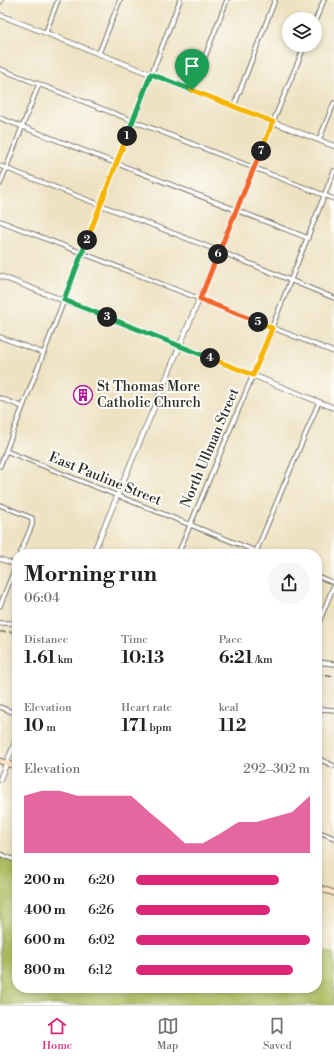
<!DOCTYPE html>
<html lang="en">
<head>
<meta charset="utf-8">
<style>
	:root { --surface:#fff; --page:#f6f6f6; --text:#202124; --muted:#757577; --line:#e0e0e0; --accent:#db2777 }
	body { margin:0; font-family:"Libre Bodoni",serif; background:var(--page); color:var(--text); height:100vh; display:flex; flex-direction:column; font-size:15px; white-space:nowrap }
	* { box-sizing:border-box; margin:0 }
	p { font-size:13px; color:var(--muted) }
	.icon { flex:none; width:22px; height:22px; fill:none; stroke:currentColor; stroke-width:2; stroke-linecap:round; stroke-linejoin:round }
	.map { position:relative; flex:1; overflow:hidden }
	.sheet { position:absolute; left:12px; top:549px; width:310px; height:444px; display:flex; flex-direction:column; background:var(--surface); border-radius:16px; box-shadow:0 2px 6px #0003 }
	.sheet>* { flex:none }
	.fabs { position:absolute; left:282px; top:12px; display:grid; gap:8px }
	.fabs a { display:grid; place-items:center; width:40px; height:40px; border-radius:50%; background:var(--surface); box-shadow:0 2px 6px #0003; font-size:20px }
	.pin { position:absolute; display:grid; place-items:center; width:34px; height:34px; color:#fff; margin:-41px -17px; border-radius:50% 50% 50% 0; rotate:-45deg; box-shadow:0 0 4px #0007 }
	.pin .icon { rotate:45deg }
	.km { position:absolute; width:20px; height:20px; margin:-10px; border-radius:50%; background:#222; color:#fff; font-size:11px; line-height:20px; text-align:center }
	.round { display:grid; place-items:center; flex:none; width:42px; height:42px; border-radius:21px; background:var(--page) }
	.head { display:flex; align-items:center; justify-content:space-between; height:68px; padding:0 12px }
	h1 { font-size:22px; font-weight:700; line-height:30px }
	.stats { display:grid; grid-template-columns:repeat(3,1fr); gap:6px; height:68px; padding:4px 12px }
	.stats div { display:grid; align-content:center }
	.stats b { font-size:17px; font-weight:700 }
	.stats small { font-size:11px; font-weight:400 }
	.stats p { font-size:11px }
	.chart { height:112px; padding:8px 12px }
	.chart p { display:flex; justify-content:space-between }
	.chart svg { width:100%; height:72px; margin-top:4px; fill:var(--accent); opacity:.7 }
	ul { padding:0 12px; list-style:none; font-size:13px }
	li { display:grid; grid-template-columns:64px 48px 1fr; align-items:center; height:30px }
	li i { height:10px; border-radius:5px; background:var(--accent) }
	.dock { display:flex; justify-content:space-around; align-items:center; height:56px; border-top:1px solid var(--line); background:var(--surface); font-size:11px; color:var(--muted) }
	.dock a { display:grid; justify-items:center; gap:2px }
	.dock .active { color:var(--accent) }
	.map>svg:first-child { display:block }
</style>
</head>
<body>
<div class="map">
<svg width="334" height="1005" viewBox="0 0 334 1005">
	<rect width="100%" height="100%" fill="#fdfcf7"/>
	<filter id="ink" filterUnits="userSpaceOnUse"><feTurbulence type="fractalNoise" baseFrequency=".025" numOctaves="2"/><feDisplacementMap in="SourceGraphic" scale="8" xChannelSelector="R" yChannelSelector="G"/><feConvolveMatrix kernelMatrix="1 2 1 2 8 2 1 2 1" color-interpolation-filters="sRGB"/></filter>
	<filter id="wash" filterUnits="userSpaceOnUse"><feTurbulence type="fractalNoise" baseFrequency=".012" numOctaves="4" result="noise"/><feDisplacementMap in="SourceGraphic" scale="16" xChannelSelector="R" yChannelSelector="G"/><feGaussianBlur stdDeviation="0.9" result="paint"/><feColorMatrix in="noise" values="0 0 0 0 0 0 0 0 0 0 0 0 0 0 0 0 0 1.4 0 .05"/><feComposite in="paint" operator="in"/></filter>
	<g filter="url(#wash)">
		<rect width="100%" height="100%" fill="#eee2c3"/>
		<path fill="#acbc5f" stroke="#6c7445" d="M0,857L17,864V988H317V948L334,954V1005H0Z"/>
	</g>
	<g filter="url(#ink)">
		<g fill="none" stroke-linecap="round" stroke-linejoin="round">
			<g stroke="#6f6b60" stroke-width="5.5">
				<path id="minor" d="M0,2L1,0
					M315,21L324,0
					M46,32L58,0
					M99,53L120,0
					M0,69L334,199
					M192,90L227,0
					M234,106L275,0
					M0,118L308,238
					M273,122L305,45
					M319,140L334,103
					M0,166L219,251L334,298
					M0,184L39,84
					M0,221L200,299L334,352
					M0,337L43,353
					M0,398L23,407
					M6,451L263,554
					M0,466L180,0
					M0,505L32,518V525L20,554
					M178,554L253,375L334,171
					M255,554L319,402
					M0,559L17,565
					M317,576L334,583
					M0,606L17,563
					M0,623H17
					M317,627L334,585
					M317,662L334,664
					M0,707L17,714
					M317,713L323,709L334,710
					M317,758L334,766
					M317,831L334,838
					M0,854L17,861"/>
			</g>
			<g stroke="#6f6b60" stroke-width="6">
				<path id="tertiary" d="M0,15L334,146
					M0,276L163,339L334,408
					M93,554L273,122
					M0,779L17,738"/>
			</g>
			<g stroke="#6f6b60" stroke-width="7">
				<path id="secondary" d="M0,761L17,767
					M317,887L334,893"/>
			</g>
			<use href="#minor" stroke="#fff" stroke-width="3.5"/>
			<use href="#tertiary" stroke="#fff" stroke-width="4.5"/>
			<use href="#secondary" stroke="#ffe4c6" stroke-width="5"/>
			<path stroke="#2b2b2b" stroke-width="1" stroke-dasharray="6 3" stroke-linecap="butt" d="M0,632H17
				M317,674L334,677"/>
		</g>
	</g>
	<g fill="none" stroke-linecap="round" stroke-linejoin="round" filter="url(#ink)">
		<g stroke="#fff" stroke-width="8">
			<path id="split-1" d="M127,136L151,74L192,90"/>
		</g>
		<g stroke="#fff" stroke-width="8">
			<path id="split-2" d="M87,240L127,136"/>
		</g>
		<g stroke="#fff" stroke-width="8">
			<path id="split-3" d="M87,240L64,300L107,317"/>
		</g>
		<g stroke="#fff" stroke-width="8">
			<path id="split-4" d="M107,317L210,358"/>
		</g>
		<g stroke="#fff" stroke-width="8">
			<path id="split-5" d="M210,358L253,375L272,328L258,322"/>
		</g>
		<g stroke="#fff" stroke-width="8">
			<path id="split-6" d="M218,254L200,299L258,322"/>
		</g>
		<g stroke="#fff" stroke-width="8">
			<path id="split-7" d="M218,254L261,151"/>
		</g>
		<g stroke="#fff" stroke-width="8">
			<path id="split-8" d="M192,90L273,122L261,151"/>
		</g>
		<use href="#split-1" stroke="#22a559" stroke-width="5"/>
		<use href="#split-2" stroke="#f5b400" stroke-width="5"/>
		<use href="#split-3" stroke="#22a559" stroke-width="5"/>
		<use href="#split-4" stroke="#22a559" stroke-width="5"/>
		<use href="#split-5" stroke="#f5b400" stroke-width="5"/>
		<use href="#split-6" stroke="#f0652b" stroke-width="5"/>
		<use href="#split-7" stroke="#f0652b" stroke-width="5"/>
		<use href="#split-8" stroke="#f5b400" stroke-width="5"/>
	</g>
	<defs>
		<g id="building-ring" transform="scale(1)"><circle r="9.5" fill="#fdfcf7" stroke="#b5179e" stroke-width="1.5"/><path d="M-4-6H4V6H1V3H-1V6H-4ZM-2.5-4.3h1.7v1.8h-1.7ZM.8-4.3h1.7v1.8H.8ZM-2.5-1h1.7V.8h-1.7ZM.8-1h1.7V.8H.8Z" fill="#b5179e"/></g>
	</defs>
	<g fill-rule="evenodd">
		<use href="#building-ring" x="83" y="395"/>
	</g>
	<g text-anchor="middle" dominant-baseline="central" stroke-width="4" stroke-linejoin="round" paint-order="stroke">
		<g font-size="14" fill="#2b2b2b" stroke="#fdfcf7" text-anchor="start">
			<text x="97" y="387">St Thomas More<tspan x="97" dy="16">Catholic Church</tspan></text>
		</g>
		<g font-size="14" fill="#2b2b2b" stroke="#fdfcf7">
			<text transform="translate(210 448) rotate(-67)">North Ullman Street</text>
			<text transform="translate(105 479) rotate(22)">East Pauline Street</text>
		</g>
	</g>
</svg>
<div class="fabs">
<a><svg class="icon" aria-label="layers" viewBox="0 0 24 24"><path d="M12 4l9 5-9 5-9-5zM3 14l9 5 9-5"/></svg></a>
</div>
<div class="pin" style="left:192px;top:90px;background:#1e9e55"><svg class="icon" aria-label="arrive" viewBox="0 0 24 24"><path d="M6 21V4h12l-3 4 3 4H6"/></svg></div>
<b class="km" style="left:127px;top:136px">1</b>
<b class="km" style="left:87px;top:240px">2</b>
<b class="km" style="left:107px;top:317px">3</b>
<b class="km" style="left:210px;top:358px">4</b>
<b class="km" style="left:258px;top:322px">5</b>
<b class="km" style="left:218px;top:254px">6</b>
<b class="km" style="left:261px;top:151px">7</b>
<section class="sheet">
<div class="head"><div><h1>Morning run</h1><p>06:04</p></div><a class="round"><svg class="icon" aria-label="share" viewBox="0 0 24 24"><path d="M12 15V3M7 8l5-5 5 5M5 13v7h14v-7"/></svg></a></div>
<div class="stats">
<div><p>Distance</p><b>1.61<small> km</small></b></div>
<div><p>Time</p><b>10:13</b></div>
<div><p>Pace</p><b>6:21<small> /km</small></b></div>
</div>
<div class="stats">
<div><p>Elevation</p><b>10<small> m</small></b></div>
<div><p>Heart rate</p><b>171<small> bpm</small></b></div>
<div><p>kcal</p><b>112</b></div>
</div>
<div class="chart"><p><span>Elevation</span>292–302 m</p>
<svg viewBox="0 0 160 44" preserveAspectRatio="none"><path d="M0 44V9L10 6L20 6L30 9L40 9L50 9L60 9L70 19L80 28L90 38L100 38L110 32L120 25L130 25L140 22L150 19L160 9V44z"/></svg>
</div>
<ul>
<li><b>200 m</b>6:20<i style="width:82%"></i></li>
<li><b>400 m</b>6:26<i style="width:77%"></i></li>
<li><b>600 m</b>6:02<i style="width:100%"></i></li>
<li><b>800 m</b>6:12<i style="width:90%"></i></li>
</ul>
</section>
</div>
<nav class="dock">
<a class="active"><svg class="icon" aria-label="home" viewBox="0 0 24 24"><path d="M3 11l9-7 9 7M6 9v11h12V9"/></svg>Home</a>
<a><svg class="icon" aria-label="map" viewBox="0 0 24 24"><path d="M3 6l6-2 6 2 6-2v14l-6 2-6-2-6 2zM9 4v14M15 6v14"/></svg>Map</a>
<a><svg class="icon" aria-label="saved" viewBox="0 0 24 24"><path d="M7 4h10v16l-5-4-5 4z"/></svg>Saved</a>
</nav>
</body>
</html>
